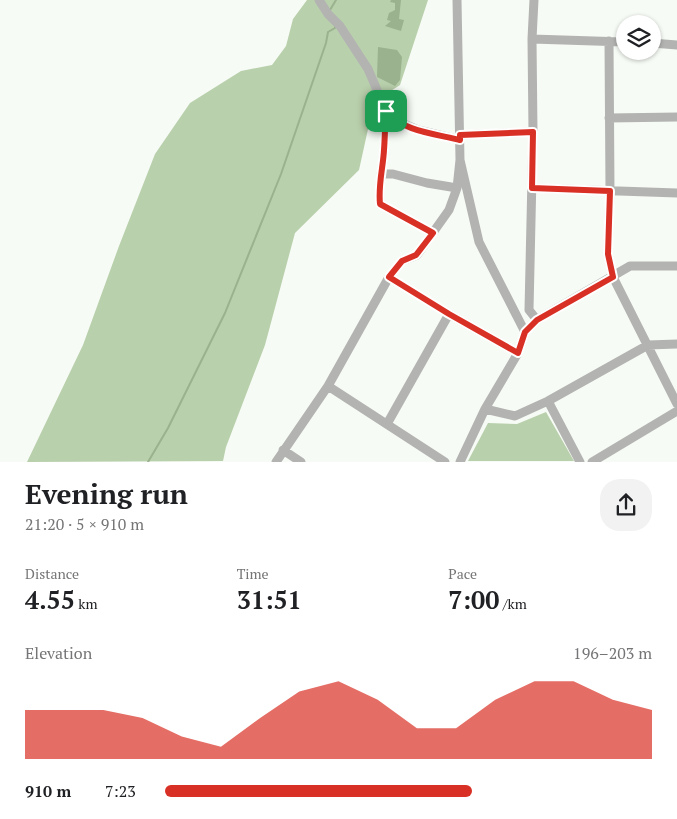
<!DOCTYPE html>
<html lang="en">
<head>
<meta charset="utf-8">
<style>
	:root { --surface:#fff; --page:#f2f2f2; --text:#202124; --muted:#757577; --accent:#d93025 }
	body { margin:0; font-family:"PT Serif",serif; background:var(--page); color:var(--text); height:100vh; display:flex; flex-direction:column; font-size:19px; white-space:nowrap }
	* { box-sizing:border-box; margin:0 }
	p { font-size:16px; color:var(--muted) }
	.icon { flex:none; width:28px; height:28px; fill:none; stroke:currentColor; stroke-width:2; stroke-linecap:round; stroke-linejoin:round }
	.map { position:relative; height:462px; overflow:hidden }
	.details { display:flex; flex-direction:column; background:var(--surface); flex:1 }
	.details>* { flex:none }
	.fabs { position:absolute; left:616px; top:15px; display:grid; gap:10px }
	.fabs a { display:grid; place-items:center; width:45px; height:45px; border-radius:50%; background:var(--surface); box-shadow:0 1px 4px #0004; font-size:25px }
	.pin { position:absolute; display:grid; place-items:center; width:42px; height:42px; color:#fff; margin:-21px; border-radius:10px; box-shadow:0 2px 8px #0006 }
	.round { display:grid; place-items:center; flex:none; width:52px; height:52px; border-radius:20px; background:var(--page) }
	.overview { display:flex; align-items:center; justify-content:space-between; height:85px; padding:0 25px }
	h1 { font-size:28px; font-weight:600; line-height:38px }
	.metrics { display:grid; grid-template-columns:repeat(3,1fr); gap:8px; height:85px; padding:5px 25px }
	.metrics div { display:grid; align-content:center }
	.metrics b { font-size:25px; font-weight:600 }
	.metrics small { font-size:14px; font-weight:400 }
	.metrics p { font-size:14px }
	.chart { height:140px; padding:10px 25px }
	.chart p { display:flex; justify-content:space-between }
	.chart svg { width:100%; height:90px; margin-top:5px; fill:var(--accent); opacity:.7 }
	ul { padding:0 25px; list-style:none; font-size:16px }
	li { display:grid; grid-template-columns:80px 60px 1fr; align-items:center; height:38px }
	li i { height:12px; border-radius:6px; background:var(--accent) }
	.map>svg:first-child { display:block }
</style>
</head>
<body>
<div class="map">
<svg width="677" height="462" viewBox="0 0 677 462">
	<rect width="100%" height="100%" fill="#f7fbf5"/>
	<path fill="#b9d0ac" d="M307,0H428L400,85L374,102L359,170L295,233L265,345L226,447L223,461L27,462L83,345L119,246L155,154L190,103L241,71L272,65L286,46L293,19Z
		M546,412L574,461H468L488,423L517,424Z"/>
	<path fill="#9ab28d" d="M391,0H401L399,19L404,20L401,31L385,26L391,21L387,20L389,13L395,10V3L390,2Z
		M378,47L397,50L402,57L400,80L395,86L377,77Z"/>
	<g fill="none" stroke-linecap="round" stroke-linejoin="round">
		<path stroke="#9ab28d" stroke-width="2" d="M330,10L336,0
			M148,462L168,428L225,313L281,174L326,43L328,32L335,28V26"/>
		<path stroke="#b3b4b2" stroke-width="9" d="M319,0L328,14L340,26L368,69L386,111L392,119L418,130L460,140
			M457,0L460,160L479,242L525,332
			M534,0L532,39L533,132L529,310L537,320
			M532,39L625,42
			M609,41L610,191L608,254L613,277L677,404
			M652,43L677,45
			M386,111C385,124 385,136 384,150C383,168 378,185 380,204L433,233
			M609,118L677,117
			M460,135L533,132
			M381,174H393L427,183L457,188
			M532,188L677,193
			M389,277L449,314L518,353
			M328,386L445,462
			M548,401L580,462
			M485,409L515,416L548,401L648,345L677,344
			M387,424L449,314
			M283,450L301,462
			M276,462L328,386L389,277L402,261L417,255L449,210L457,188L460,160
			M460,462L485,409L518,353L525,332L537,320L630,266H677
			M592,462L677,411"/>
	</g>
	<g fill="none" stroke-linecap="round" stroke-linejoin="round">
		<g stroke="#fff" stroke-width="10">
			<path id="route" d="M386,111C401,131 436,134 460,140V135L533,132L532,188L610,191L608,254L613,277L537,320L525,332L518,353L449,314L389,277L402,261L416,255L433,233L380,204C378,185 383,168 384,150C385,136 385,124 386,111Z"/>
		</g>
		<use href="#route" stroke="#d93025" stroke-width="6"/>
	</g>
</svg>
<div class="fabs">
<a><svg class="icon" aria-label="layers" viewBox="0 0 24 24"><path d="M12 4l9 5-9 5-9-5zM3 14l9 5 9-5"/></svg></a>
</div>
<div class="pin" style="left:386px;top:111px;background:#1e9e55"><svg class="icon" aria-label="arrive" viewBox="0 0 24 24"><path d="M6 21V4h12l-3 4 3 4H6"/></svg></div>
</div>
<section class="details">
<div class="overview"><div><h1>Evening run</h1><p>21:20 · 5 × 910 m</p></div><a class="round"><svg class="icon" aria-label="share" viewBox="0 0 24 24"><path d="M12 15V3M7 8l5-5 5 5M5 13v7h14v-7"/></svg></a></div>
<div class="metrics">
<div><p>Distance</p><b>4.55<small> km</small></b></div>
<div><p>Time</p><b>31:51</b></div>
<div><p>Pace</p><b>7:00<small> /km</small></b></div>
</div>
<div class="chart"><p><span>Elevation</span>196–203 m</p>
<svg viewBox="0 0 160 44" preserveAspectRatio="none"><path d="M0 44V20L10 20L20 20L30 24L40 33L50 38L60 24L70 11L80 6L90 15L100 29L110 29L120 15L130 6L140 6L150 15L160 20V44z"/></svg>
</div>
<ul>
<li><b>910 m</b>7:23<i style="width:63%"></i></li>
</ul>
</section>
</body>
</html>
